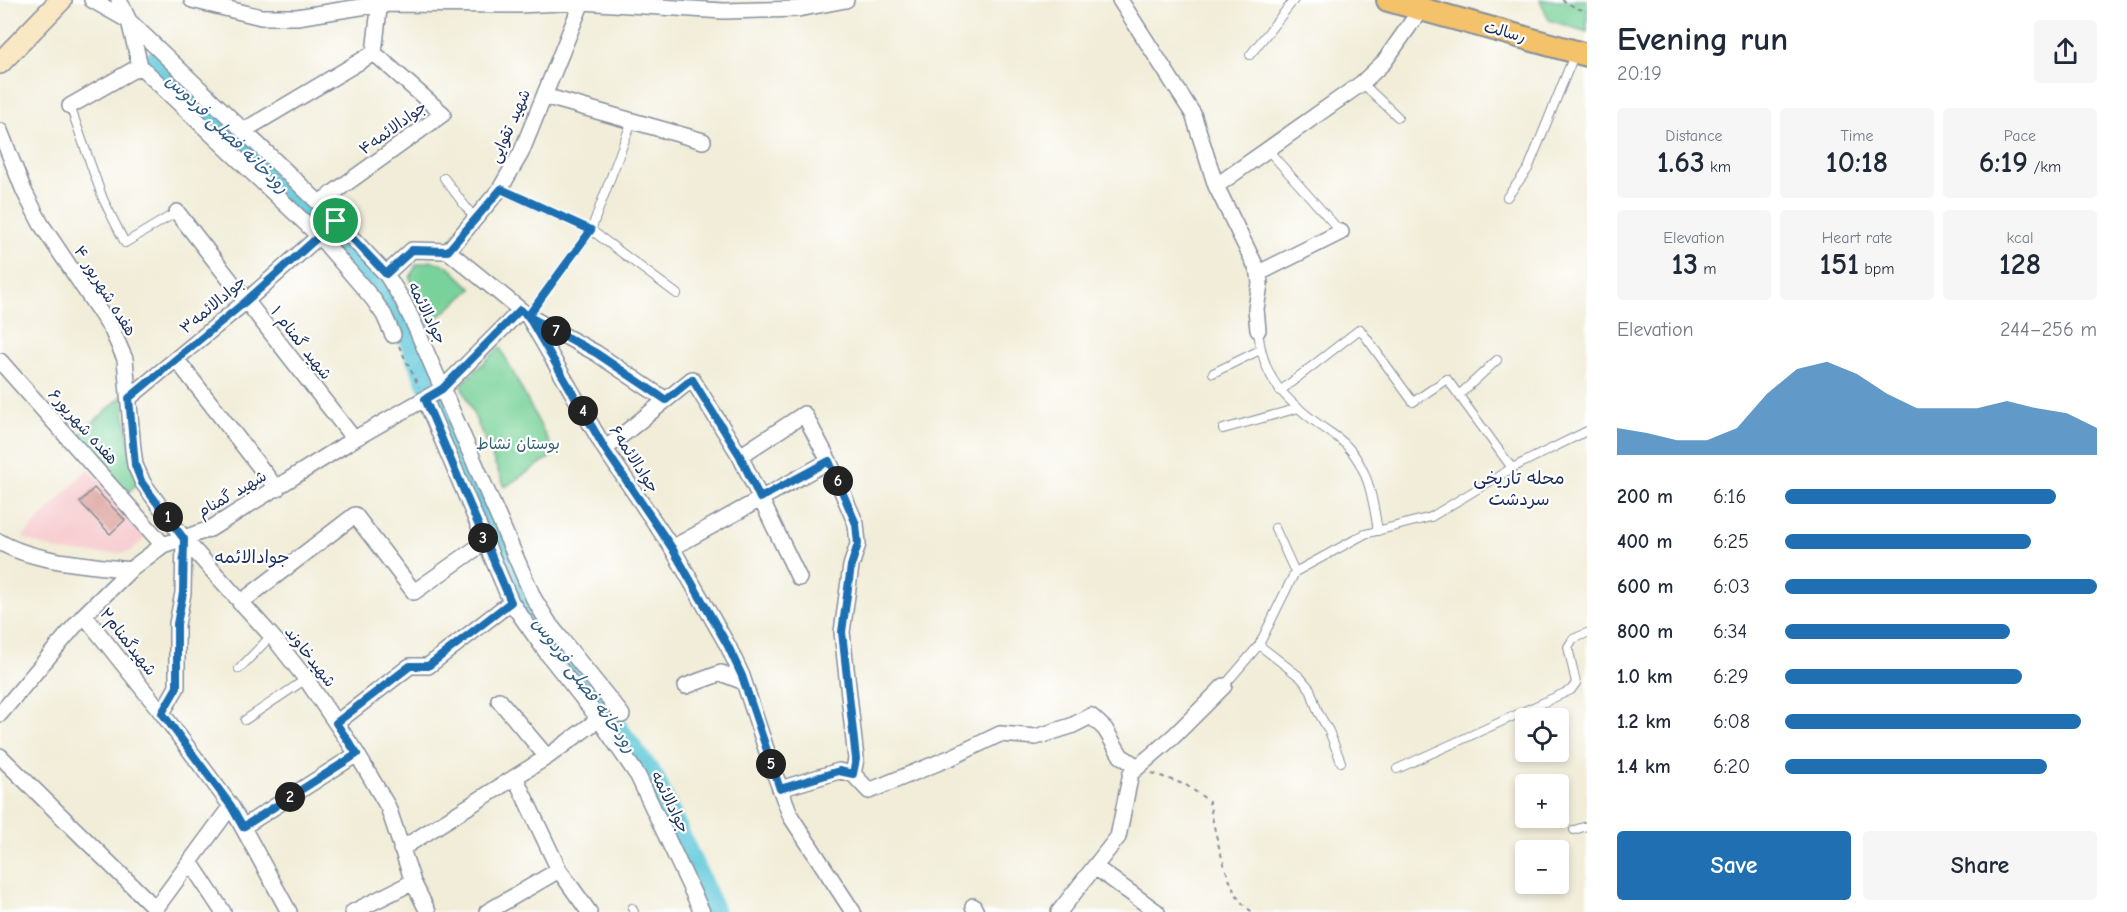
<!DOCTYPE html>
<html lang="en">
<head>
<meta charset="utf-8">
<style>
	:root { --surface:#fff; --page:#f6f6f7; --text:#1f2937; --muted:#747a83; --accent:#1f6fb2 }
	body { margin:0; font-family:"Comic Neue","Playpen Sans Arabic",sans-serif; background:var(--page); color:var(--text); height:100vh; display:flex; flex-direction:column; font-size:22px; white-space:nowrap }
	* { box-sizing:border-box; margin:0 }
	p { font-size:20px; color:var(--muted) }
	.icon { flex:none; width:33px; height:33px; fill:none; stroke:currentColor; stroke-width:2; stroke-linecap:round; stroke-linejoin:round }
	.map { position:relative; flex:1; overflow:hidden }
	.details { display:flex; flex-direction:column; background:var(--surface); width:540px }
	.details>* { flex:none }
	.controls { position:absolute; left:1515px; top:708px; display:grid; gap:12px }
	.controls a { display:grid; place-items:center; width:54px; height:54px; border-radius:6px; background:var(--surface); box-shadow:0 3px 9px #0003; font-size:30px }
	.pin { position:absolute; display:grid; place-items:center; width:51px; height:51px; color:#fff; margin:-26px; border:3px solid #fff; border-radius:50%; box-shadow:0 2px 6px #0007 }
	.km { position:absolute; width:30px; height:30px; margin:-15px; border-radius:50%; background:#222; color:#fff; font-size:16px; line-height:30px; text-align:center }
	.round { display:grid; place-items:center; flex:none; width:63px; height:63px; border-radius:6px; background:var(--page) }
	.headline { display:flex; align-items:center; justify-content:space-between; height:102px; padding:0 30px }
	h1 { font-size:33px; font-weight:600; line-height:45px }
	.stats { display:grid; grid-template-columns:repeat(3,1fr); gap:9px; height:102px; padding:6px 30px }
	.stats div { display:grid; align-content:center; border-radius:6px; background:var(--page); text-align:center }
	.stats b { font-size:30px; font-weight:600 }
	.stats small { font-size:16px; font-weight:400 }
	.stats p { font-size:16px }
	.chart { height:168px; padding:12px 30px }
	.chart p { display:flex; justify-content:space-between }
	.chart svg { width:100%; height:108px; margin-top:6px; fill:var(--accent); opacity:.7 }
	.cta { display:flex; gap:12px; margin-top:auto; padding:12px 30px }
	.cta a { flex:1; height:69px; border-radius:6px; background:var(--accent); color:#fff; font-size:24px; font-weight:600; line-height:69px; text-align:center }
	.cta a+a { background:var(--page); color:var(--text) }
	ul { padding:0 30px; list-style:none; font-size:20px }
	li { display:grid; grid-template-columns:96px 72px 1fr; align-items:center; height:45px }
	li i { height:15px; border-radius:8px; background:var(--accent) }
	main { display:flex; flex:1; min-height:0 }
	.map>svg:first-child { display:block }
</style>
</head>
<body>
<main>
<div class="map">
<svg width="1587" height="912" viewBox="0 0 1587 912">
	<rect width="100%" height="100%" fill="#fff"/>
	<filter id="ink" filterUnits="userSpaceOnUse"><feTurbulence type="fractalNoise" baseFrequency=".0167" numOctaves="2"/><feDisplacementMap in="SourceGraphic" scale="12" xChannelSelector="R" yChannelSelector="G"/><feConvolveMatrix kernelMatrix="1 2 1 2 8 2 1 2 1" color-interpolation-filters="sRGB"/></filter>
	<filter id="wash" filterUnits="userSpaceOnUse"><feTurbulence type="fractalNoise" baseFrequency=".008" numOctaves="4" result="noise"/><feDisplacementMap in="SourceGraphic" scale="24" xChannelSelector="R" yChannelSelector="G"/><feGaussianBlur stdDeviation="1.35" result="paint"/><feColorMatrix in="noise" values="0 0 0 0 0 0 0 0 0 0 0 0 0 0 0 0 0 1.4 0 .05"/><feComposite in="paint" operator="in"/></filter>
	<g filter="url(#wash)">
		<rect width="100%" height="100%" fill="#f1edd8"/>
		<path fill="#f7cfd2" d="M88,469L149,534L130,552L100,554L60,551L22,538Z"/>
		<path fill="#78d299" stroke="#4a807c" stroke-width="1.5" d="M1540,0H1587V32L1549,20Z
			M431,261L448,266L472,289L429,325L410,278L416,265Z
			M500,347L555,454L505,487L461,385Z
			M122,396L136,485L127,493L77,437Z"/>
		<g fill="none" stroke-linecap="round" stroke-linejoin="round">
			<path stroke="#5ec8d9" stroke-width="24" d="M154,63L331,235L385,291L396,306L496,542L530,612L653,779L713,912"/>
		</g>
		<g id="blocks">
			<path fill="#dea8a2" d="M94,488L125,520L110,534L80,502Z"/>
		</g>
	</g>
	<g filter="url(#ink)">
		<use href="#blocks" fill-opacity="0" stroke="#868e9b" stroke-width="1.5"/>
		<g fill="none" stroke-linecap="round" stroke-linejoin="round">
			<g stroke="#868e9b" stroke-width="10">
				<path id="service" d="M1250,55L1294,0
					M1362,83L1398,117
					M70,106L103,199L125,243L177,212
					M1267,149L1341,232
					M444,178L475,219
					M500,189L591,230L677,294
					M1507,197L1528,169L1575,53
					M528,316L591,230L632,121
					M1258,330C1263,379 1283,398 1321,426C1329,432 1340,438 1347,446C1369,469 1373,501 1378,531
					M1213,373L1260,350
					M1280,391L1360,329L1413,402L1447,379L1512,468
					M1459,395L1497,360
					M1223,429L1299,408
					M1275,528L1295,572
					M1259,645L1300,677L1310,689L1318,712L1329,731L1341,762
					M239,669L271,636
					M1224,686L1259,645L1295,572L1365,534L1431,517L1512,468L1587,431
					M245,720L306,679
					M1397,769L1571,690L1576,683L1568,647L1573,639L1587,633
					M1574,830L1587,826
					M632,908L634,912"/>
			</g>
			<g stroke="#868e9b" stroke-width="18">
				<path id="minor" d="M92,0L129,21L319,203L386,274L403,301L415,326L534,599L550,625L622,715
					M119,0L129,21L140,66L319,236L373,299L384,315L393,335
					M192,0L261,17H297L380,4L519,5L582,2L723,11L798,9L846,0
					M1120,0L1193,114L1216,186L1259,273L1260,284L1256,309L1258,330
					M544,96L703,141
					M70,106L140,66
					M0,131L24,191L41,224L112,330L125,359L133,450L135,465L143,483L184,539L277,642L306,679L357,754L388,807L413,882L428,912
					M243,131L374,53L380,0
					M1216,186L1362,83L1384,62L1421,9
					M319,203L443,114L374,53
					M177,212L354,439
					M448,251L500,189L521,153L582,2
					M1259,273L1341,232
					M386,274L412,250L448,251L528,316L605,449L672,548L728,646L742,676L772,767L791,817L853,912
					M528,316L596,353L666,400
					M176,359L277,489
					M0,361L163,545
					M129,398L245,302L336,221
					M425,399L511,602L547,653L599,719L638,776L702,912
					M605,449L692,379L740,456L799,578
					M740,456L804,414L829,461L856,524L858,544L851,566L842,632L856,759L853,774
					M0,542C33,562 92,565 130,570
					M672,548L829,461
					M240,603L355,515L414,592L485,542
					M84,615L162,713L231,806L289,912
					M686,686L721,673L744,682
					M499,700L547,757
					M162,713L177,687V624L183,593L184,539
					M0,714L84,615L130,570L163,545L210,529L354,439L442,389L521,310
					M336,723L410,666H428L511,602
					M0,756L155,908
					M515,777L559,870L589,912
					M780,789L839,771L853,774L869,791L952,757L1000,734L1036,737L1071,726L1091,716L1105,729L1121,756L1138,767
					M243,827L357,754
					M401,849L547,757L599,719
					M190,862L223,912
					M1095,867L1157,912
					M973,906L976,912
					M153,912L231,806
					M353,912L413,882
					M487,912L559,870
					M1059,912L1118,837L1131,773L1174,736L1224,686"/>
			</g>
			<g stroke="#868e9b" stroke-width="24">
				<path id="secondary" d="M0,63L61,0"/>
			</g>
			<g stroke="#868e9b" stroke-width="26">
				<path id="primary" d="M1388,0L1587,55"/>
			</g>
			<path stroke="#868e9b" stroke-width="2" stroke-dasharray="4.5 4.5" stroke-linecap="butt" d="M1562,0L1576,8L1587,11
				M399,346L419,387
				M1152,773L1186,785L1209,801C1214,829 1224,875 1239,899C1242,904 1248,908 1252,912"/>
			<use href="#service" stroke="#fff" stroke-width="8"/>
			<use href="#minor" stroke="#fff" stroke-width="15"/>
			<use href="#secondary" stroke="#fae7c3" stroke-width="21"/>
			<use href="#primary" stroke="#f3c26a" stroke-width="22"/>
		</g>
	</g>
	<g fill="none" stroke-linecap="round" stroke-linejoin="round" filter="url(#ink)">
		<g stroke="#fff" stroke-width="12">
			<path id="route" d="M336,221L245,302L129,398L135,465L142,483L184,539L183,593L177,624V687L162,713L231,806L243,827L357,754L336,723L410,666H428L511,602L425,399L442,389L520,310L528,316L605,449L672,548L728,646L742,676L780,789L839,771L853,774L856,759L842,632L851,566L858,544L856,524L829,461L760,498L740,456L692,379L666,400L596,353L528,316L591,230L501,189L448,251L412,250L386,274L336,221"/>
		</g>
		<use href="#route" stroke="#1f6fb2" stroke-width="8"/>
	</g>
	<g text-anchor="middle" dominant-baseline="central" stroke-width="4.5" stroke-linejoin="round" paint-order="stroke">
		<g font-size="16" fill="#1b2f5e" stroke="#fff">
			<text transform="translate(1505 32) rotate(15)">رسالت</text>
			<text transform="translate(510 126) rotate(-66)">شهید تقوایی</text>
			<text transform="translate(393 128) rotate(-36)">جوادالائمه۴</text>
			<text transform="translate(105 291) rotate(58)">هفده شهریور ۴</text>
			<text transform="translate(213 305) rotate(-40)">جوادالائمه۳</text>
			<text transform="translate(427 313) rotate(64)">جوادالائمه</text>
			<text transform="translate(301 343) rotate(52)">شهید گمنام ۱</text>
			<text transform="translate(83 427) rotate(48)">هفده شهریور۶</text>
			<text transform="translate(634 459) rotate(57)">جوادالائمه۶</text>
			<text transform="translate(232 494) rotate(-30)">شهید گمنام</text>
			<text transform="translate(128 642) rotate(52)">شهیدگمنام۲</text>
			<text transform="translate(310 657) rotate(52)">شهیدخاوند</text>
			<text transform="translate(670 802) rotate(64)">جوادالائمه</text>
		</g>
		<g font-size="16" fill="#376070" stroke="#fff">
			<text x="518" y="444">بوستان نشاط</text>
		</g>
		<g font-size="18" font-style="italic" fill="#2f5d83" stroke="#fff">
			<text transform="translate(227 134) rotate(44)">رودخانه فصلی فردوس</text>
			<text transform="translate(584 685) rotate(54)">رودخانه فصلی فردوس</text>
		</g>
		<g font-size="18" fill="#1b2f5e" stroke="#fff">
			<text x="1519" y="478">محله تاریخی<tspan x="1519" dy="21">سردشت</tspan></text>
			<text x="252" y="557">جوادالائمه</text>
		</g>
	</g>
</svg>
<div class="controls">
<a><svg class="icon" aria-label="locate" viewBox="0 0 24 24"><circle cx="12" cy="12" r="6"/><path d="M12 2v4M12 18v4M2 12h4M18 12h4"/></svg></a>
<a>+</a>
<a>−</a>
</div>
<div class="pin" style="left:336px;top:221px;background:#1e9e55"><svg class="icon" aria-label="arrive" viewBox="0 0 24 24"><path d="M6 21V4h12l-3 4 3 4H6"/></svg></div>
<b class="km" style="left:168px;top:517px">1</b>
<b class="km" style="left:290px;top:797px">2</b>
<b class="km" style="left:483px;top:538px">3</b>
<b class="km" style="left:583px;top:411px">4</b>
<b class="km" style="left:771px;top:764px">5</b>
<b class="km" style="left:838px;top:481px">6</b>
<b class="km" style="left:556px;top:331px">7</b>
</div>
<section class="details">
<div class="headline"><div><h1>Evening run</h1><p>20:19</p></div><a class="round"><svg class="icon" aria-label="share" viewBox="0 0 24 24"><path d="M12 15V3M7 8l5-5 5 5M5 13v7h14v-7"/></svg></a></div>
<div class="stats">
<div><p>Distance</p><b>1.63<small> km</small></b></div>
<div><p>Time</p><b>10:18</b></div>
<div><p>Pace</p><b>6:19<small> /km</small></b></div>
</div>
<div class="stats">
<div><p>Elevation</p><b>13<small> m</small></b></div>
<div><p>Heart rate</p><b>151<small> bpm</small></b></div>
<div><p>kcal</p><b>128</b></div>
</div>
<div class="chart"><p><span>Elevation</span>244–256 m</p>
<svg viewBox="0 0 160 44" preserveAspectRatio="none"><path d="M0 44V33L10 35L20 38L30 38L40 33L50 19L60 9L70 6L80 11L90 19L100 25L110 25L120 25L130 22L140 25L150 27L160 33V44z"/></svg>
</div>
<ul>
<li><b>200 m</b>6:16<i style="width:87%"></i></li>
<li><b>400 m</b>6:25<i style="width:79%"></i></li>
<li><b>600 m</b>6:03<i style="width:100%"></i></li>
<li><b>800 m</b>6:34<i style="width:72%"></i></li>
<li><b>1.0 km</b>6:29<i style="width:76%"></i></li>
<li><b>1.2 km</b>6:08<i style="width:95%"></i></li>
<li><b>1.4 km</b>6:20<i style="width:84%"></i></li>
</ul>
<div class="cta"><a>Save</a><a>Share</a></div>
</section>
</main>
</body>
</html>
